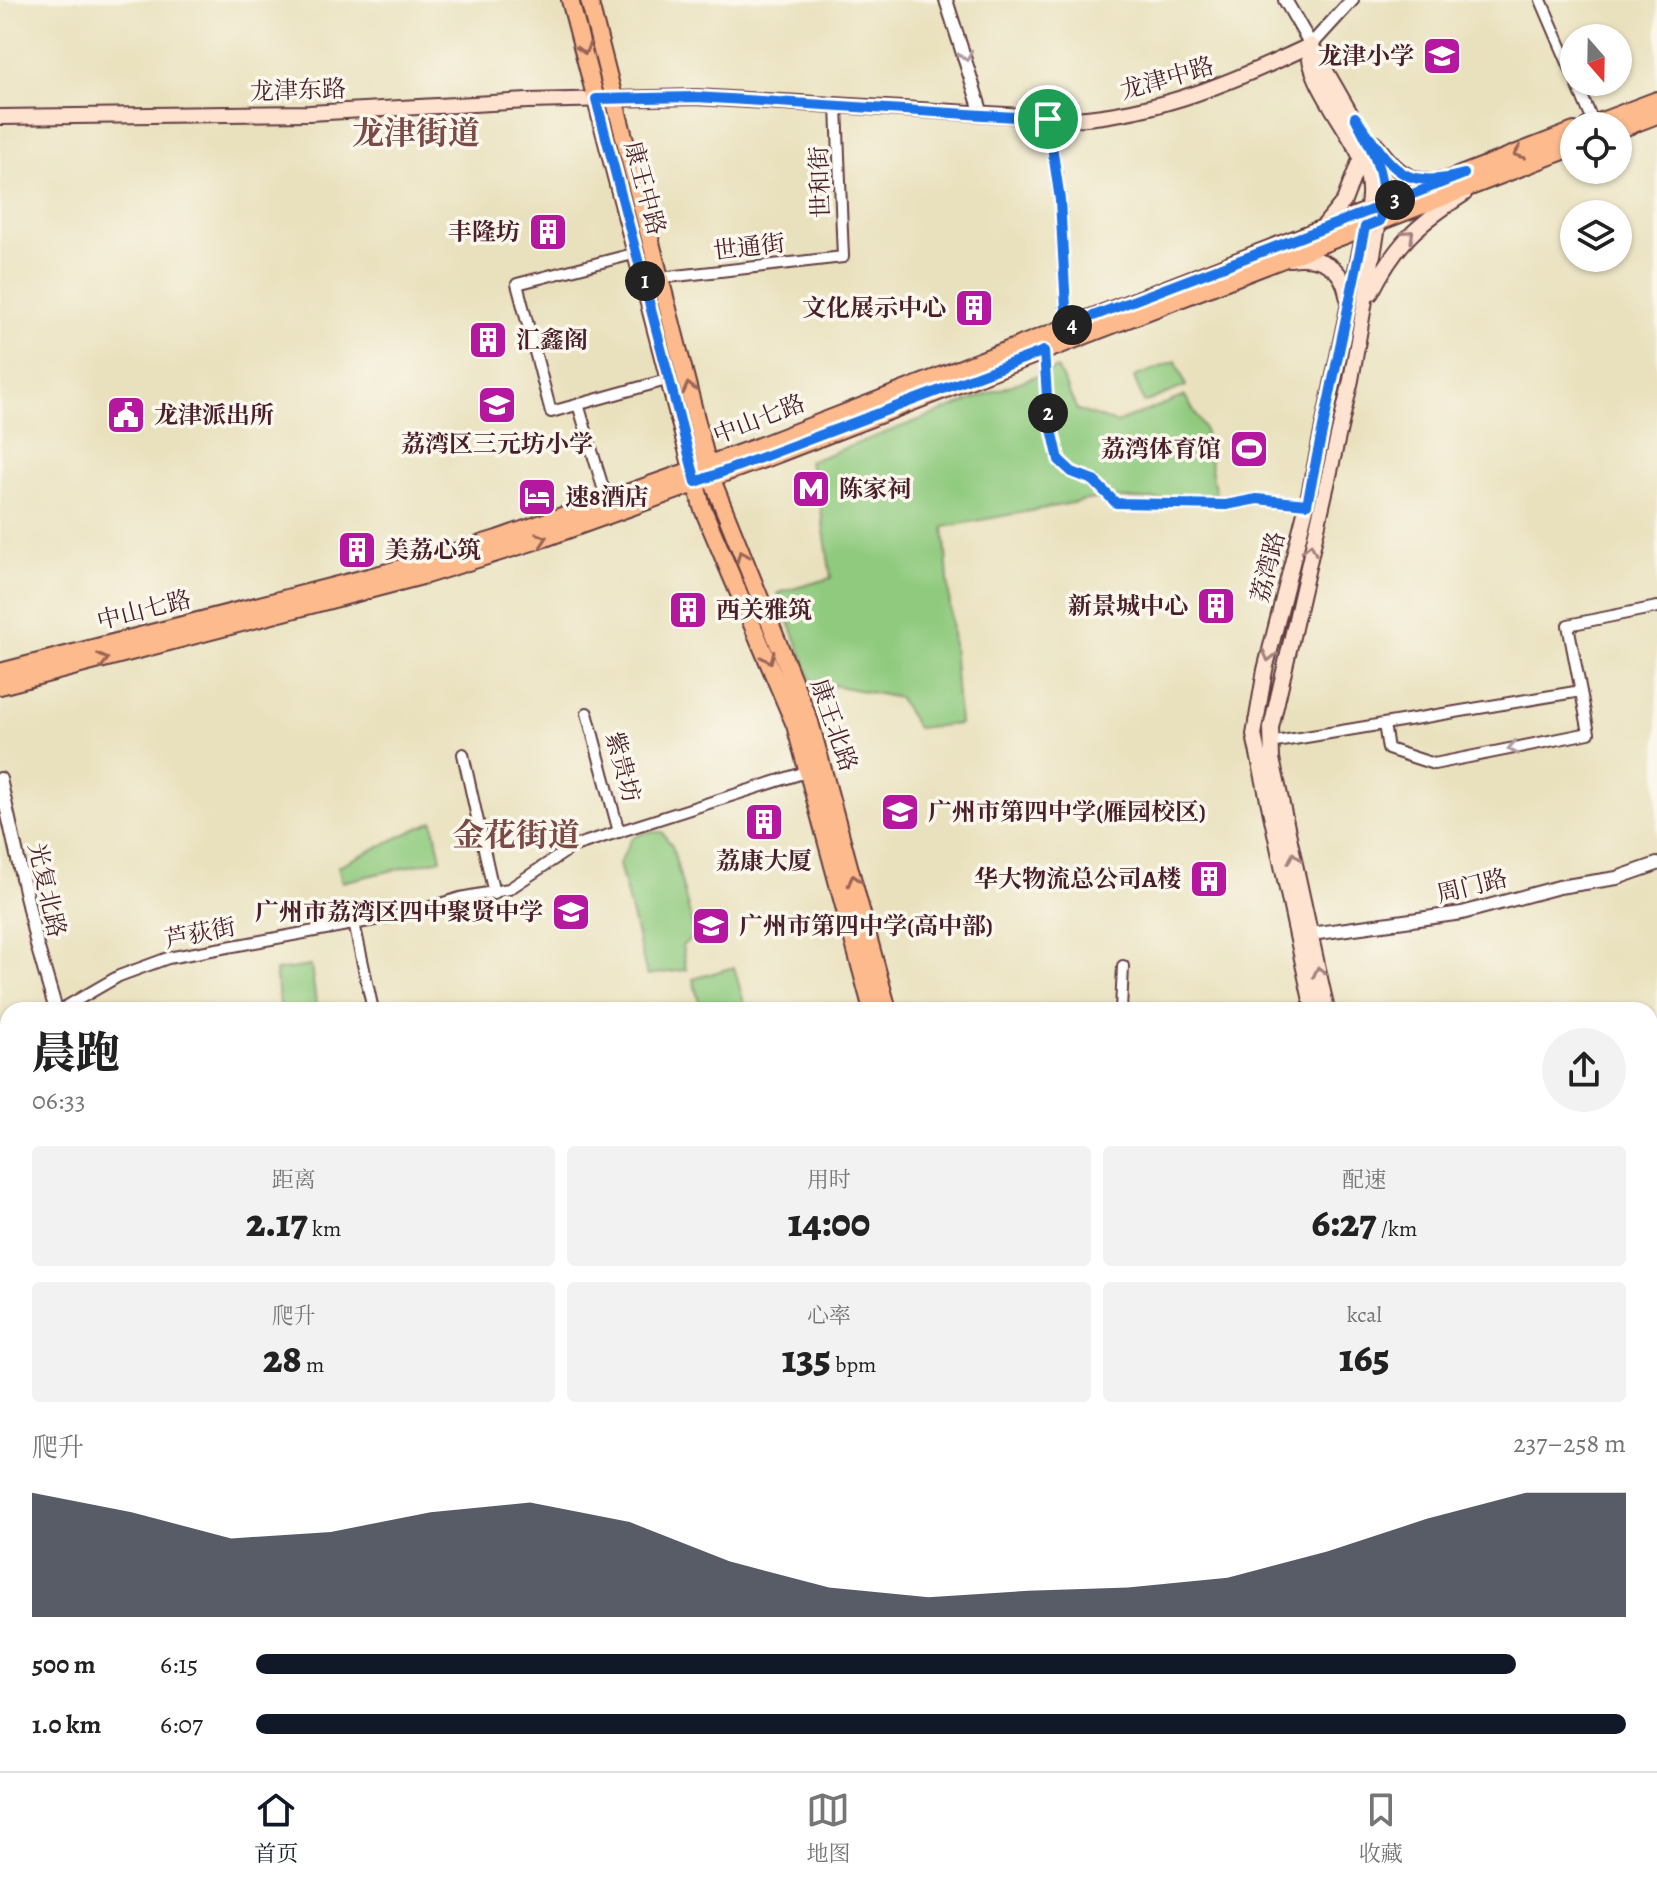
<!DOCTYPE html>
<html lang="zh">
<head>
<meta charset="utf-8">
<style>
	:root { --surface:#fff; --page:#f2f2f2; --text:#222; --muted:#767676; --line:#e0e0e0; --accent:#111827 }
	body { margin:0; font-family:Alegreya,"Noto Serif SC",serif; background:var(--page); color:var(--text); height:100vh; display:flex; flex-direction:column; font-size:30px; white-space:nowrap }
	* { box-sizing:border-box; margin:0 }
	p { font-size:26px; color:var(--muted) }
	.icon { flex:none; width:44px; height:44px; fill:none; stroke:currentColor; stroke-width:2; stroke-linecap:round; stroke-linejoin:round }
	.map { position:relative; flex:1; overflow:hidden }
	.panel { position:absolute; left:0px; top:1002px; width:1658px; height:770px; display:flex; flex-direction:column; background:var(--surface); border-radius:24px 24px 0 0; box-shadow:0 2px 6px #0004 }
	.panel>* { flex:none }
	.needle { width:52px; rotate:160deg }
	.fabs { position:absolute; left:1560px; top:24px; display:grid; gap:16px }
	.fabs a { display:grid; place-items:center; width:72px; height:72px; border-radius:50%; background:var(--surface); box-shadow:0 2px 6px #0004; font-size:40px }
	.pin { position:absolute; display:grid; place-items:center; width:68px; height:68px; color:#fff; margin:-34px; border:4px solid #fff; border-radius:50%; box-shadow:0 2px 8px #0007 }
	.km { position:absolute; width:40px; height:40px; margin:-20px; border-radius:50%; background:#222; color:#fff; font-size:22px; line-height:40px; text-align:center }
	.round { display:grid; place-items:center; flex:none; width:84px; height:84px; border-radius:42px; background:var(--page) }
	.overview { display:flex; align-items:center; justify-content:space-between; height:136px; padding:0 32px }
	h1 { font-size:44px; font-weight:800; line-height:60px }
	.metrics { display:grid; grid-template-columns:repeat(3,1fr); gap:12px; height:136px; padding:8px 32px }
	.metrics div { display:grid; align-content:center; border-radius:8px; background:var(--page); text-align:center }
	.metrics b { font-size:40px; font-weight:800 }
	.metrics small { font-size:22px; font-weight:400 }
	.metrics p { font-size:22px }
	.chart { height:224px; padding:16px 32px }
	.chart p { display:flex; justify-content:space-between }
	.chart svg { width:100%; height:144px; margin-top:8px; fill:var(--accent); opacity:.7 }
	ul { padding:0 32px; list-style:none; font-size:26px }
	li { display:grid; grid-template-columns:128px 96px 1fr; align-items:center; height:60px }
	li i { height:20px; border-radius:10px; background:var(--accent) }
	.tab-bar { display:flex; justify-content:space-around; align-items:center; height:112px; border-top:2px solid var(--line); background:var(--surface); font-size:22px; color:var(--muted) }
	.tab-bar a { display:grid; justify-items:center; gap:4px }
	.tab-bar .on { color:var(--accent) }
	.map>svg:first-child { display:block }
</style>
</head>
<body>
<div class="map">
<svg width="1657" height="1771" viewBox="0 0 1657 1771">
	<rect width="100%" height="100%" fill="#fbf7ec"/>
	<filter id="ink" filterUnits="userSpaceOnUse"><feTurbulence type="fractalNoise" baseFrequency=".0125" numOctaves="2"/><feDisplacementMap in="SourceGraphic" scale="16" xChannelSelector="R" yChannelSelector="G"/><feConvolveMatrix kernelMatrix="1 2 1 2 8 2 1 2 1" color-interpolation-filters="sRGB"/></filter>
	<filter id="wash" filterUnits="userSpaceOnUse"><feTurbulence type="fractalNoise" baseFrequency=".006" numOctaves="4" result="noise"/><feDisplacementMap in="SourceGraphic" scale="32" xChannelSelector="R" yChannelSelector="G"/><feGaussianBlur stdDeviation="1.8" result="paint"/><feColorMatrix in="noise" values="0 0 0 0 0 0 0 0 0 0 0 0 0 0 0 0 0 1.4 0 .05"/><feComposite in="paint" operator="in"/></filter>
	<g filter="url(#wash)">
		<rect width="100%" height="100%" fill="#e9e1bd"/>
		<path fill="#8fca7e" stroke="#6c7454" stroke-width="2" d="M1176,361L1186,386L1144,403L1134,377Z
			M1057,368L1077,410L1116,423L1185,396L1204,428L1217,501L1099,498L944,527L959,724L917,728L899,698L812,681L778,593L831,578L817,481L808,462Z
			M433,821L441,859L342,882L338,866Z
			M647,832H662L672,846L695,935L682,946L686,970L647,975L619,864L632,838Z
			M311,966L317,1010H281L275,971Z
			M734,967L746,1010H701L693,979Z
			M1650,1670L1657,1671V1771H642L657,1768L658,1764H1650Z"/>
		<path fill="#7fb6ef" stroke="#646a8d" stroke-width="2" d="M1650,1732H1657V1771L1542,1768L1541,1764H1650Z
			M875,1764H1017L1021,1771H873Z
			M1118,1764H1406L1441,1771H1114Z"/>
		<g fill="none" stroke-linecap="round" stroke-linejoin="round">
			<path stroke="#7fb6ef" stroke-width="3" d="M1650,1287L1657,1290"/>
		</g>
	</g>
	<g filter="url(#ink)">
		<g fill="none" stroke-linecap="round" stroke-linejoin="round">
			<g stroke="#623c41" stroke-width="14">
				<path id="minor" d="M1541,0L1574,77
					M1576,82L1594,124
					M1048,119L1060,200L1067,326
					M637,253L517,284L551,412L670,379
					M659,278L843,257L837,106
					M1044,351L1048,412L1059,460L1072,472L1093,480L1116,503L1226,505L1257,499L1307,504
					M578,404L607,501
					M587,713L619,832
					M1384,724L1388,749L1434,764L1589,733L1568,625L1657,607
					M1270,743L1581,691
					M463,754L494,894
					M354,923L373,1010
					M60,1010L119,976L168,958L407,914L460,898L509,889L574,846L809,771
					M1121,1010L1123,966
					M0,1034L8,1031
					M0,1503L8,1497
					M1650,1615H1657"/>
			</g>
			<g stroke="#623c41" stroke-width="16">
				<path id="tertiary" d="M946,0L982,114
					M1285,0L1311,45L1352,0
					M0,779L37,945L56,1010
					M1311,934L1462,913L1559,887L1617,878L1657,864
					M0,1223L8,1219"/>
			</g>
			<g stroke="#623c41" stroke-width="18">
				<path id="secondary" d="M1310,45C1302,77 1356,136 1366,170C1372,190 1368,207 1365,227L1307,504L1265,670L1254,735L1313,1010
					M1311,45L1373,153L1383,198L1351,380L1271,728L1272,759L1327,1010
					M0,117L309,113L528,101L696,97L1074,119C1160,113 1233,82 1311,45
					M1374,142C1392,166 1408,186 1441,180
					M1322,228L1344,201L1361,157
					M1290,259C1318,255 1343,265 1347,296
					M1371,293C1396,243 1418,224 1464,194
					M0,1366L8,1386
					M1650,1394L1657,1395
					M0,1404L8,1421
					M1650,1663L1657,1664
					M208,1764L213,1771
					M243,1764L246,1771"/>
			</g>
			<g stroke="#623c41" stroke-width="20">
				<path id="primary" d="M570,0L702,507L795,725L872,1010
					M589,0L711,477L810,722L888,1010
					M1588,126L1657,100
					M1618,130L1657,115
					M0,672L388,572L497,539L754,448L1574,131
					M0,686L426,575L545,538L775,455L1574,147
					M0,1387L8,1405
					M1650,1589H1657
					M229,1764L233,1771"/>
			</g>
			<g stroke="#623c41" stroke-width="20">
				<path id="trunk" d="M1650,1579H1657
					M1650,1605H1657
					M0,1755L8,1753
					M13,1771L40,1764"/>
			</g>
			<use href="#minor" stroke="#fff" stroke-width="10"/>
			<use href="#tertiary" stroke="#fff" stroke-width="12"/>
			<use href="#secondary" stroke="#fee3d1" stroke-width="14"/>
			<use href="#primary" stroke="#fcba8d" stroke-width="16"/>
			<use href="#trunk" stroke="#fcba8d" stroke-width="16"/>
		</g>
		<defs><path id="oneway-chevron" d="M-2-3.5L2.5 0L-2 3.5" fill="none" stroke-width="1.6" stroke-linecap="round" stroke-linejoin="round" transform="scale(2)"/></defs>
		<g stroke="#9a6557">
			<use href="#oneway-chevron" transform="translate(584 49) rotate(74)"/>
			<use href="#oneway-chevron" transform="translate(1519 153) rotate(159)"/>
			<use href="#oneway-chevron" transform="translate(689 388) rotate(-104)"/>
			<use href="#oneway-chevron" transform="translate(542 539) rotate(-19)"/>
			<use href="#oneway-chevron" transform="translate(742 556) rotate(-113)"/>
			<use href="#oneway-chevron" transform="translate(769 658) rotate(67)"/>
			<use href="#oneway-chevron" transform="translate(103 660) rotate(-14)"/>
			<use href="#oneway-chevron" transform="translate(854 880) rotate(-105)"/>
		</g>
		<g stroke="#ae9aa0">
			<use href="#oneway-chevron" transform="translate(966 56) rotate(73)"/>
			<use href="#oneway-chevron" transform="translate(1513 748) rotate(169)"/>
		</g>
		<g stroke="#a4817e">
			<use href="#oneway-chevron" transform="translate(1409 235) rotate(-44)"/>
			<use href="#oneway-chevron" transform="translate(1310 549) rotate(-77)"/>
			<use href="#oneway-chevron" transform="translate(1269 656) rotate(104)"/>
			<use href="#oneway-chevron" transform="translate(1294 858) rotate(-102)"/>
			<use href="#oneway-chevron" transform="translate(1319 972) rotate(-103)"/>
		</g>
	</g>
	<g fill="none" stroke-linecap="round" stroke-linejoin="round" filter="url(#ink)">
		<g stroke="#fff" stroke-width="16">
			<path id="route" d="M1048,119L696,97L596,99L696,482L1044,351L1048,412L1059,460L1072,472L1093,480L1116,503L1226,505L1257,499L1307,504L1365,227L1380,221L1382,206L1464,174C1397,192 1392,165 1355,117C1370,145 1386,173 1382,206L1067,326L1060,200L1048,119"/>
		</g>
		<use href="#route" stroke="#1a73e8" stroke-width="10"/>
	</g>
	<defs>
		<g id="school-square" transform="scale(2)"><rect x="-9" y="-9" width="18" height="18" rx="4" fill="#b5179e" stroke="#fbf7ec"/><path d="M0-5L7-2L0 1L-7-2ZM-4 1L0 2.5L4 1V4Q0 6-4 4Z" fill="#fff"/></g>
		<g id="building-square" transform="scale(2)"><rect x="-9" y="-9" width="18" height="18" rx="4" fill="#b5179e" stroke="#fbf7ec"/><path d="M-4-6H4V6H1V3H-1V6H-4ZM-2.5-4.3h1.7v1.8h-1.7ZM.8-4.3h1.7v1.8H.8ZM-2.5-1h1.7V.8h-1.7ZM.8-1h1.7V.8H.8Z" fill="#fff"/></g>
		<g id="civic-square" transform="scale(2)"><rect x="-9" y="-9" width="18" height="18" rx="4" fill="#b5179e" stroke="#fbf7ec"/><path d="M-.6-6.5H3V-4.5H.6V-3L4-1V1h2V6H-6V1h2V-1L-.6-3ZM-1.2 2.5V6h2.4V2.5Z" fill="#fff"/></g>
		<g id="stadium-square" transform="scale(2)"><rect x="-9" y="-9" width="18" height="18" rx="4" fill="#b5179e" stroke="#fbf7ec"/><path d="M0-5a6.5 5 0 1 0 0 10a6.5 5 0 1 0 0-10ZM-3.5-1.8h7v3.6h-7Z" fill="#fff"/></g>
		<g id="metro-square" transform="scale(2)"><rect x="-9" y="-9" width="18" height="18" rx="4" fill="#b5179e" stroke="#fbf7ec"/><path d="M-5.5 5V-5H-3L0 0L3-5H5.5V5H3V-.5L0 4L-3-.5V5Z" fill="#fff"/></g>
		<g id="hotel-square" transform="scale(2)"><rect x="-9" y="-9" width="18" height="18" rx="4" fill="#b5179e" stroke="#fbf7ec"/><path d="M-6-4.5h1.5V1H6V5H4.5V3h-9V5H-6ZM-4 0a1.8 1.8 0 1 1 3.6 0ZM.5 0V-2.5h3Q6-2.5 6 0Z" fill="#fff"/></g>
	</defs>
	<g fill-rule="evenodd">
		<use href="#school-square" x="1442" y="56"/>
		<use href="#building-square" x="548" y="232"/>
		<use href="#building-square" x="974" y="308"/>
		<use href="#building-square" x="488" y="340"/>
		<use href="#school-square" x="497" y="405"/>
		<use href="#civic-square" x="126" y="415"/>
		<use href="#stadium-square" x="1249" y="449"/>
		<use href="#metro-square" x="811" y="489"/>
		<use href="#hotel-square" x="537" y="497"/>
		<use href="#building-square" x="357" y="550"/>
		<use href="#building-square" x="1216" y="606"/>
		<use href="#building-square" x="688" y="610"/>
		<use href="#school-square" x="900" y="812"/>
		<use href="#building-square" x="764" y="822"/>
		<use href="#building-square" x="1209" y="879"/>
		<use href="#school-square" x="571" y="912"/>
		<use href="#school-square" x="711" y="926"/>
	</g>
	<g text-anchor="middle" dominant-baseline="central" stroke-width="7" stroke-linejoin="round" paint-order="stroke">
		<g font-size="24" font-weight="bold" fill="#4a1f2b" stroke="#fbf7ec" text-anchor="start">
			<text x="1414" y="56" text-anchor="end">龙津小学</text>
			<text x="520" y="232" text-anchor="end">丰隆坊</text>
			<text x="946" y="308" text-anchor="end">文化展示中心</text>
			<text x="516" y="340">汇鑫阁</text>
			<text x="154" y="415">龙津派出所</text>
			<text x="497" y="444" text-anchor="middle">荔湾区三元坊小学</text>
			<text x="1221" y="449" text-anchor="end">荔湾体育馆</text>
			<text x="839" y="489">陈家祠</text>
			<text x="565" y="497">速8酒店</text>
			<text x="385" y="550">美荔心筑</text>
			<text x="1188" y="606" text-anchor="end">新景城中心</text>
			<text x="716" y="610">西关雅筑</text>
			<text x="928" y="812">广州市第四中学(雁园校区)</text>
			<text x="764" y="861" text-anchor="middle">荔康大厦</text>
			<text x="1181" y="879" text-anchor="end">华大物流总公司A楼</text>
			<text x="543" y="912" text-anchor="end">广州市荔湾区四中聚贤中学</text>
			<text x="739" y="926">广州市第四中学(高中部)</text>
		</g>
		<g font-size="24" fill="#4a1f2b" stroke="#fbf7ec">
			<text transform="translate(1167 78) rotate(-16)">龙津中路</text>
			<text transform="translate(298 90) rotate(-2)">龙津东路</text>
			<text transform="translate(820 182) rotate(-92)">世和街</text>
			<text transform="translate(645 188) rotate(75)">康王中路</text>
			<text transform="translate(749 247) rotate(-7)">世通街</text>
			<text transform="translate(759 419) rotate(-21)">中山七路</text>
			<text transform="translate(1268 567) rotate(-76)">荔湾路</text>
			<text transform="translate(144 610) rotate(-14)">中山七路</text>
			<text transform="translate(834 725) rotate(71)">康王北路</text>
			<text transform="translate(623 767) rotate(75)">紫贵坊</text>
			<text transform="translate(1472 886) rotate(-14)">周门路</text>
			<text transform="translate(47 890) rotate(77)">光复北路</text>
			<text transform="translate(200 933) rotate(-11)">芦荻街</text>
		</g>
		<g font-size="32" font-weight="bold" fill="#7c4b47" stroke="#fbf7ec">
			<text x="416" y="133">龙津街道</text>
			<text x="516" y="835">金花街道</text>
		</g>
	</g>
</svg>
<div class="fabs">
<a><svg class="needle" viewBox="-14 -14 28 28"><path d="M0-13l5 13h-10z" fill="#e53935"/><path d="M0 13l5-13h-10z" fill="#767676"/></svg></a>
<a><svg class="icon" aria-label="locate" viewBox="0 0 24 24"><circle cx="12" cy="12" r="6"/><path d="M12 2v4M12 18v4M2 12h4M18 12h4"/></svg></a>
<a><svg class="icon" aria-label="layers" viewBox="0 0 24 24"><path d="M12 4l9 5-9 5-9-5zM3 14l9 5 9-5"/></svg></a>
</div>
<div class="pin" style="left:1048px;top:119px;background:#1e9e55"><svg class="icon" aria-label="arrive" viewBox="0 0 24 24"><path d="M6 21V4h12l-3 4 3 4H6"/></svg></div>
<b class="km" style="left:645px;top:281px">1</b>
<b class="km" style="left:1048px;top:413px">2</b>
<b class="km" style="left:1395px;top:200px">3</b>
<b class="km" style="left:1072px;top:325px">4</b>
<section class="panel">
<div class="overview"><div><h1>晨跑</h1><p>06:33</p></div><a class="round"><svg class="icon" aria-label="share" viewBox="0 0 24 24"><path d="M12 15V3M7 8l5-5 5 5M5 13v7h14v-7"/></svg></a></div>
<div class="metrics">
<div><p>距离</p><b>2.17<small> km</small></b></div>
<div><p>用时</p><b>14:00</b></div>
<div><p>配速</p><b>6:27<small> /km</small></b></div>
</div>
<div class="metrics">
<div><p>爬升</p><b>28<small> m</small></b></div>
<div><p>心率</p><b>135<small> bpm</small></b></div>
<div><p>kcal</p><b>165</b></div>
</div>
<div class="chart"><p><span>爬升</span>237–258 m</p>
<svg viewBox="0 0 160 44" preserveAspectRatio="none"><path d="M0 44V6L10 12L20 20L30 18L40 12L50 9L60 15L70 27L80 35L90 38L100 36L110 35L120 32L130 24L140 14L150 6L160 6V44z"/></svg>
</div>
<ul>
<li><b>500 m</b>6:15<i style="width:92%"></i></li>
<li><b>1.0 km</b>6:07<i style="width:100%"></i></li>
</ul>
</section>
</div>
<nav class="tab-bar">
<a class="on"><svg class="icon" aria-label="home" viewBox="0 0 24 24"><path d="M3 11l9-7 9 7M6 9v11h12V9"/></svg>首页</a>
<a><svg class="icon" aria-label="map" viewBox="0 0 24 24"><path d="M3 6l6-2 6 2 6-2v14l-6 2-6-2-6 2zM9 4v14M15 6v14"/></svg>地图</a>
<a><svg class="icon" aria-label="saved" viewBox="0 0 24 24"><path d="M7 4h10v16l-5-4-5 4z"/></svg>收藏</a>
</nav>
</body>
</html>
